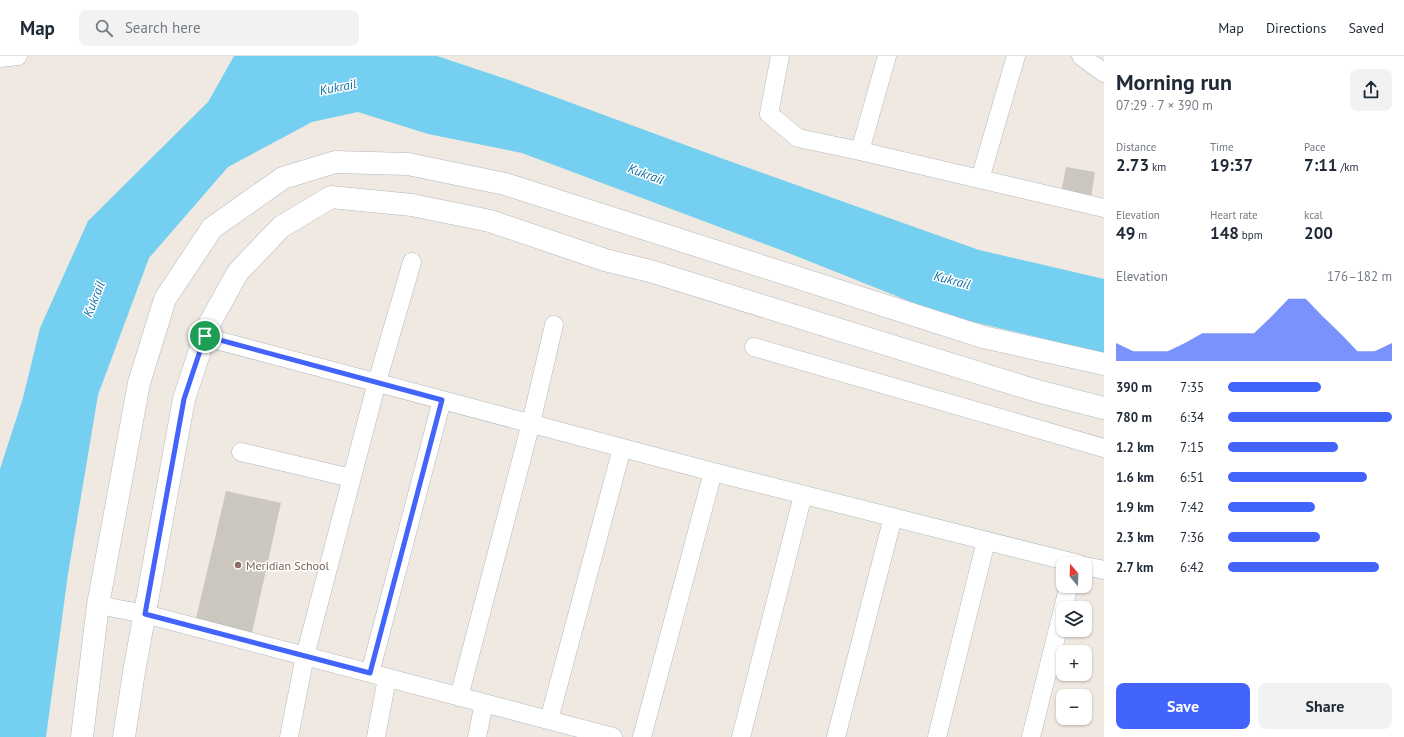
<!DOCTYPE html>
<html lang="en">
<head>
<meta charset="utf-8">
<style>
	:root { --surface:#fff; --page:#f2f2f3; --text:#1f2937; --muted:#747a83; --line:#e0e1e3; --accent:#4264fb }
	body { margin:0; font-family:"PT Sans",sans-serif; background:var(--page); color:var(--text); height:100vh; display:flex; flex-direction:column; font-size:15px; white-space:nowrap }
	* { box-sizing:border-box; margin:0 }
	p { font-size:13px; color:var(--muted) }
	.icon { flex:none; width:22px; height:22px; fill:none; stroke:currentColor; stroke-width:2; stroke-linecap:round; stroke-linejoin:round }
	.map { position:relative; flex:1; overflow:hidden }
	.drawer { display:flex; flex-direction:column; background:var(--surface); width:300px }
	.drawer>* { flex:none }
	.needle { width:26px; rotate:341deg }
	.buttons { position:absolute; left:1056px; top:501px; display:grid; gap:8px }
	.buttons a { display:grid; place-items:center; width:36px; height:36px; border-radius:8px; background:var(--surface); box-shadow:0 1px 3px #0004; font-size:20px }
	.pin { position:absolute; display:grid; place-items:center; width:34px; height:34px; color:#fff; margin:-17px; border:2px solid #fff; border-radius:50%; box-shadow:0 1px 4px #0007 }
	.round { display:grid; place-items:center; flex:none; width:42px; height:42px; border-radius:8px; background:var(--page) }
	.overview { display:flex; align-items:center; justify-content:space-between; height:68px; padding:0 12px }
	h1 { font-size:22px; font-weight:800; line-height:30px }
	.figures { display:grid; grid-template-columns:repeat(3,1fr); gap:6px; height:68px; padding:4px 12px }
	.figures div { display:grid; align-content:center }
	.figures b { font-size:17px; font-weight:800 }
	.figures small { font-size:11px; font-weight:400 }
	.figures p { font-size:11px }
	.chart { height:112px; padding:8px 12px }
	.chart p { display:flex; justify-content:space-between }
	.chart svg { width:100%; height:72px; margin-top:4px; fill:var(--accent); opacity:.7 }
	.cta { display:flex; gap:8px; margin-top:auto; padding:8px 12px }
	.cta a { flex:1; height:46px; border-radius:8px; background:var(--accent); color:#fff; font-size:16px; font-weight:800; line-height:46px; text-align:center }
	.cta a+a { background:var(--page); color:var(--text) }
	ul { padding:0 12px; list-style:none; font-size:13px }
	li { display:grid; grid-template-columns:64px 48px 1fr; align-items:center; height:30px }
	li i { height:10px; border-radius:5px; background:var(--accent) }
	header { display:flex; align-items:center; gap:24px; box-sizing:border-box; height:56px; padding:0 20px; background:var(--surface); border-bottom:1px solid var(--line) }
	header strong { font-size:19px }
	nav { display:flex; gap:22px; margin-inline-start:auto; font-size:14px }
	.search { width:280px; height:36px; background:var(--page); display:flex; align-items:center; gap:10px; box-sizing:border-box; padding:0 14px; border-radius:8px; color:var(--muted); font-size:15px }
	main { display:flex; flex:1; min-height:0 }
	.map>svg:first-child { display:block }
</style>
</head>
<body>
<header>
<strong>Map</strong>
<div class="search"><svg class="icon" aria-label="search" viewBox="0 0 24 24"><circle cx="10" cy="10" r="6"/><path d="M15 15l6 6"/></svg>Search here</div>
<nav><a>Map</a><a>Directions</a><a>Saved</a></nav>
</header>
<main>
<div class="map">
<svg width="1104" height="681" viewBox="0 0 1104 681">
	<rect width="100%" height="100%" fill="#efe9e1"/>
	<path fill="#75cff0" d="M234,0H437L509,24L718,101L979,194L1104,223V297L944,259L781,194L522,97L428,78L358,56L312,66L228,111L149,202L98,339L68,518L46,681H0V413L23,342L40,272L88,165L208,46Z"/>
	<path fill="#cbc7bf" d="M1066,111L1095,116L1091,142L1061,137Z
		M226,435L281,447L250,586L194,571Z"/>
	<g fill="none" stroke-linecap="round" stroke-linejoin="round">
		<g stroke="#b4b7c1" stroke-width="19">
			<path id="minor" d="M780,0L769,58L798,82L860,95L1104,152
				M1081,0L1104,17
				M0,2L18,0
				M860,95L887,0
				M980,123L1016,0
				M205,281L713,416L1079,508
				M754,291L1104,392
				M241,396L351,422
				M1085,510L1104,514
				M98,549L145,558L613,681
				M1063,552L1069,530
				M370,617L442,344
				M459,641L531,367L554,269
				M549,664L622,392
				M289,681L305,600L377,326L412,206
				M376,681L387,622
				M477,681L484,647
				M642,681L713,416
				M741,681L803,439
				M836,681L893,461
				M937,681L986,485
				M1031,681L1063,553"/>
		</g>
		<g stroke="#b4b7c1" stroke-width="23">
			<path id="tertiary" d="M82,681L98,549L139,327L165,243L212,172L283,122L335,106L408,108L505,128L983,281L1104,308
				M124,681L134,616L184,343L208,270L238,216L281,171L331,141L412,149L490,165L605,204L650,215L1037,335L1104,352"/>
		</g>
		<use href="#minor" stroke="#fff" stroke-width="18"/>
		<use href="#tertiary" stroke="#fff" stroke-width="22"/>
	</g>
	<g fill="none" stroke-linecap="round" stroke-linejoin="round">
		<g stroke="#fff" stroke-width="8">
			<path id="route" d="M205,280L442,344L370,617L145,558L184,343Z"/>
		</g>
		<use href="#route" stroke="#4264fb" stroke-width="5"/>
	</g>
	<circle fill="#8d6e63" stroke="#fff" stroke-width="1.5" cx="238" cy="509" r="4"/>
	<g text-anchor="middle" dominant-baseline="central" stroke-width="3" stroke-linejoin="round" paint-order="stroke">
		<g font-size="12" fill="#785e54" stroke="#fff" text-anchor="start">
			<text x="246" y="509">Meridian School</text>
		</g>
		<g font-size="13" font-style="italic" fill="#0d6fa3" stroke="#fff">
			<text transform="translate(338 31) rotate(-11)">Kukrail</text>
			<text transform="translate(646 118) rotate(20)">Kukrail</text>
			<text transform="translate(952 224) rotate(15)">Kukrail</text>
			<text transform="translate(94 243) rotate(-68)">Kukrail</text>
		</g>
	</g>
</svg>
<div class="buttons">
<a><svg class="needle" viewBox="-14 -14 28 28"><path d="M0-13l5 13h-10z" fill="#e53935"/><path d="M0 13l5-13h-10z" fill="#747a83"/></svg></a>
<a><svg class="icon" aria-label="layers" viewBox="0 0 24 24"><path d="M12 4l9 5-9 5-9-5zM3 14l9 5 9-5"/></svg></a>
<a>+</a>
<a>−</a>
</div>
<div class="pin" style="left:205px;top:280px;background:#1e9e55"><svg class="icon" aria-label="arrive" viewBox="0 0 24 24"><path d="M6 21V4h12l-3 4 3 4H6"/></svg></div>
</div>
<section class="drawer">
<div class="overview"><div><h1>Morning run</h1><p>07:29 · 7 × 390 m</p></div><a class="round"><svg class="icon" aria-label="share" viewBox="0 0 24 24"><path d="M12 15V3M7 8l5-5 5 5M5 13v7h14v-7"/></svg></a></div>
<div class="figures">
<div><p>Distance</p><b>2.73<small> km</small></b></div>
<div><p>Time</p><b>19:37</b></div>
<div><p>Pace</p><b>7:11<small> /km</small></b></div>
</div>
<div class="figures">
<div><p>Elevation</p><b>49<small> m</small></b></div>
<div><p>Heart rate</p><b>148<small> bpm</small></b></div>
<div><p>kcal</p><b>200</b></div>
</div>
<div class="chart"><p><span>Elevation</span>176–182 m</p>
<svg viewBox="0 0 160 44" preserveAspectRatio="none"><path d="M0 44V33L10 38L20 38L30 38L40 33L50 27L60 27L70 27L80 27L90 17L100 6L110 6L120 17L130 27L140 38L150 38L160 33V44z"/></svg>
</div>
<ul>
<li><b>390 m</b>7:35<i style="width:57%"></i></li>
<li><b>780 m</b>6:34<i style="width:100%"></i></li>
<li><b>1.2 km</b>7:15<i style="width:67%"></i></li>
<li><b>1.6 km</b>6:51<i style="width:85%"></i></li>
<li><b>1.9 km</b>7:42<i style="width:53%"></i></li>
<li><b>2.3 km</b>7:36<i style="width:56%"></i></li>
<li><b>2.7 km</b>6:42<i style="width:92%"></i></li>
</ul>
<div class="cta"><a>Save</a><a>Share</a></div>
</section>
</main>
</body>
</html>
